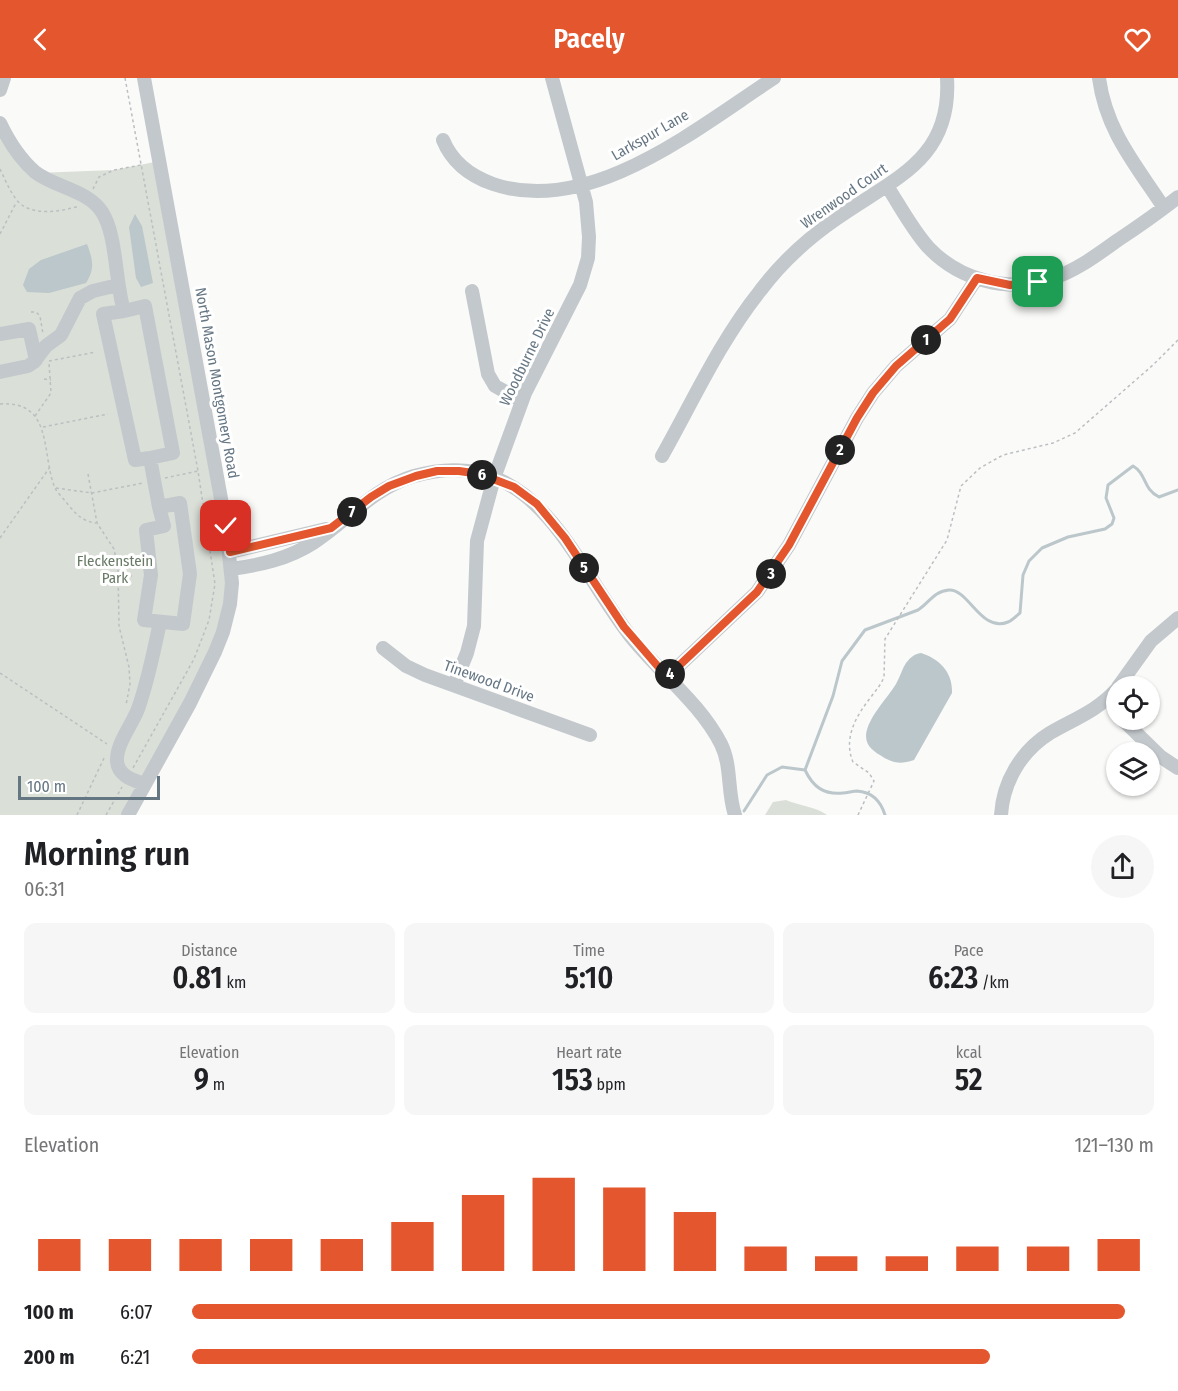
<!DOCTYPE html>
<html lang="en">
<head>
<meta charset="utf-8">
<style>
	:root { --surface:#fff; --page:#f6f6f6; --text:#202124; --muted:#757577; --accent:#e4572e }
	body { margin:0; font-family:"Fira Sans Condensed",sans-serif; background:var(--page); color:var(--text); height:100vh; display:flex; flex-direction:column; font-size:22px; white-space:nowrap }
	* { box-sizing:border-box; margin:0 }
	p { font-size:20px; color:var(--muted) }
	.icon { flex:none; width:33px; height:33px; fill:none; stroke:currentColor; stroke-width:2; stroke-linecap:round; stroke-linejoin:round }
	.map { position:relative; height:737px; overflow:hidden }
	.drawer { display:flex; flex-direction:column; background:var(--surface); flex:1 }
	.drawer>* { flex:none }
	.fabs { position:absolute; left:1106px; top:598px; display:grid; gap:12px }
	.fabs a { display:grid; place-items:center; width:54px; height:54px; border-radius:50%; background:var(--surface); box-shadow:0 2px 4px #0004; font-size:30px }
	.scale { position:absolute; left:18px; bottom:15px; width:142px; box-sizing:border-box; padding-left:6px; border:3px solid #657683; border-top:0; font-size:16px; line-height:21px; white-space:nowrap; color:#657683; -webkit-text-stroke:4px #fff; paint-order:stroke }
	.pin { position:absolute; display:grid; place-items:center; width:51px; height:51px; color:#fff; margin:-26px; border-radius:12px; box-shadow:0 3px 9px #0006 }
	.km { position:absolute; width:30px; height:30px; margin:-15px; border-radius:50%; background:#222; color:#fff; font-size:16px; line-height:30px; text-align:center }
	.round { display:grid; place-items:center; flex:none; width:63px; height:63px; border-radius:32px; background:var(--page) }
	.overview { display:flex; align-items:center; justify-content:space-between; height:102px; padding:0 24px }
	h1 { font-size:33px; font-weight:600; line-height:45px }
	.figures { display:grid; grid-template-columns:repeat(3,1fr); gap:9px; height:102px; padding:6px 24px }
	.figures div { display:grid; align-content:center; border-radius:12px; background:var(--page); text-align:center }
	.figures b { font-size:30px; font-weight:600 }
	.figures small { font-size:16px; font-weight:400 }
	.figures p { font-size:16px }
	.chart { height:168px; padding:12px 24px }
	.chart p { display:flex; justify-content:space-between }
	.chart svg { width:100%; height:108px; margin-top:6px; stroke:var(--accent); stroke-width:6 }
	ul { padding:0 24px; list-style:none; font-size:20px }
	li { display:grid; grid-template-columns:96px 72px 1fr; align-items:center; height:45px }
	li i { height:15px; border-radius:8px; background:var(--accent) }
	header { display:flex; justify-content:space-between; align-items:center; height:78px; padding:0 24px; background:var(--accent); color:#fff; font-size:27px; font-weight:600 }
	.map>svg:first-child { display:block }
</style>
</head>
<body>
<header><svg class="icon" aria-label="back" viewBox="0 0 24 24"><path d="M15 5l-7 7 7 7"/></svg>Pacely<svg class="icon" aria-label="heart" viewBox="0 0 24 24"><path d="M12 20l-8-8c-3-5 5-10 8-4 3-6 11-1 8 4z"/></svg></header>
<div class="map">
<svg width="1178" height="737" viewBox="0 0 1178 737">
	<rect width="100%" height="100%" fill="#fafaf8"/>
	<path fill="#dadfd7" d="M0,45L36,95L114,92L160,83L226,448L229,533L128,737H0Z
		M786,722C799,728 815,728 827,737H765L773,724Z"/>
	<path fill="#bbc7cb" d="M135,136L142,148L153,205L141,209L136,200L129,149Z
		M87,166C93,182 95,191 86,205L49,215L27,214L23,207L29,191L41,182Z
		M921,575C940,581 953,595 952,615L914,682C901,686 895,686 883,679C875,674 866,669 866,658C867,640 887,621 896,606C900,599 902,591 906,585C911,579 914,576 921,575Z"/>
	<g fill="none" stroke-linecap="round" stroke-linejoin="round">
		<path stroke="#bbc7cb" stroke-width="3" d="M744,733L767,697L782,689L805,692
			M885,737C881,724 872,714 857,713C853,713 847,715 843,715C824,717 813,709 805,692L833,618L842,583L865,552L918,532C929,525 934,513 949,512C969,511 981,555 1008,544C1012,543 1016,538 1020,535L1023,497L1029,483L1042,470L1068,459L1105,451L1112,446L1114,440L1106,420L1108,407L1133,388C1147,396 1142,410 1159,419L1178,412"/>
		<path stroke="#bbbfc2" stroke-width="1.5" stroke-dasharray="3 3" stroke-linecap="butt" d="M125,0L198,393L215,506L209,542L194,581L133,690
			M0,91C5,101 9,112 16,121C28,139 61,134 79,128
			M93,111L99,99L114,92L141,87
			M0,156L16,125
			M31,234H36L40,238L43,256
			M49,283L96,274
			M44,301L51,302
			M0,326C54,322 41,377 55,410C58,416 65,422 69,428C78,438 83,443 96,445
			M35,338L51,315L49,285
			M43,349L108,336
			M88,396L97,445L114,471L118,490L119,548L129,589L130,606L126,627
			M165,400L198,393
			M56,410L92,415L143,405
			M0,460L50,389
			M119,499L132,498
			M0,595L107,666
			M77,737L105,678
			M106,737L122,709
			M858,737L874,703L869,695L853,684C843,660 856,638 871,619C876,612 881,607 884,599L885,561L947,462L961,408L980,390L1003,377L1053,365L1075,355L1153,287L1178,262"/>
		<path stroke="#c3c8cc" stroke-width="14" d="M1099,0C1106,53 1136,87 1164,130
			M0,12L4,0
			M0,45C9,64 19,80 35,94C54,109 88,112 102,134C117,157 115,204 124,233L145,228L173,375L150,380L159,429L180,425L190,496L183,546L144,542L151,497L146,452L164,448L159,429
			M443,62C452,84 470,98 493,106C590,139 697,50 774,0
			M887,108C900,128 912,151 928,169C959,202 1008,215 1051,201C1076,193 1097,177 1118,162C1139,148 1159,134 1178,119
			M472,213L488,296L495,308L522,323
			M124,233L103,236L135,382L150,380
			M0,256L29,251L36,282
			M0,294L28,288L34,284L46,268L61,257L80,220L93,213L118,207
			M662,378C693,323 720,263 760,213C781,185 807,161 836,141C892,101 952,83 947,0
			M230,474L326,451
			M231,491C260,487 288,481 313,465C347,443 373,410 414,398C536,364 572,484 631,559C660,595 700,625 721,666C732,688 727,714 735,737
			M383,570L406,588L425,597L590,657
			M667,599L757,514L789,467L857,340L873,315L896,288L950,241L977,200
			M454,607L467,575L474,548L477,463L494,400L525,315L580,207L588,180L589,159L586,124L552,0
			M1118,609L1151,563L1178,540
			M1123,642L1161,679L1178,690
			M144,706C133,702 118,698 117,683C116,666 132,647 138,631C148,603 154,573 160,544
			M128,737L190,625L215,574L223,554L230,526L232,505L226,448L144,0
			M1001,737C1003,704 1021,673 1050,655C1074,641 1097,633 1116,612"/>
	</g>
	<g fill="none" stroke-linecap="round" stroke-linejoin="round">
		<g stroke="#fff" stroke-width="12">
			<path id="route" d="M226,448L230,474L331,450L371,419L389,408L416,398L437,393H459L480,396L514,409L537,426L565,460L624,549L667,599L757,514L789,467L857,340L873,315L896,288L950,241L977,200L1010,207L1038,204"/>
		</g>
		<use href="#route" stroke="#e4572e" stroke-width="8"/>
	</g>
	<g text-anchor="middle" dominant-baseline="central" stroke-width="6" stroke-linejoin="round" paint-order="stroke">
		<g font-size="15" fill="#657683" stroke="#fff">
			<text transform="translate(650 57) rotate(-30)">Larkspur Lane</text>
			<text transform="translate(844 118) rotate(-35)">Wrenwood Court</text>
			<text transform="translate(527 279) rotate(-64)">Woodburne Drive</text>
			<text transform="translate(217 305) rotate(80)">North Mason Montgomery Road</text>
			<text transform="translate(489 603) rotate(20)">Tinewood Drive</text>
		</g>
		<g font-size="15" fill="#687a64" stroke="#fff">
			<text x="115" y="483">Fleckenstein<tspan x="115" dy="17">Park</tspan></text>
		</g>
	</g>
</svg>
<div class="fabs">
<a><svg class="icon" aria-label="locate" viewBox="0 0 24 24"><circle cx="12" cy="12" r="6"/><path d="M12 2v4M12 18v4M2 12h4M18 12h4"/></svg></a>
<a><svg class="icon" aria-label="layers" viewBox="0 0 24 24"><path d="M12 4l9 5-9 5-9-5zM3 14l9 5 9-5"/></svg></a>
</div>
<div class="scale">100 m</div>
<div class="pin" style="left:1038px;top:204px;background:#1e9e55"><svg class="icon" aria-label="arrive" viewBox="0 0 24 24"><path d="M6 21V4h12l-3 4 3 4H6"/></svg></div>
<div class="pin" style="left:226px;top:448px;background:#d93025"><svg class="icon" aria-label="check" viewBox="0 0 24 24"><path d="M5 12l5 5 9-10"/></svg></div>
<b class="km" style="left:926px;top:262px">1</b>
<b class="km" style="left:840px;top:372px">2</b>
<b class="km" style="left:771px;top:496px">3</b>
<b class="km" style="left:670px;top:596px">4</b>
<b class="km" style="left:584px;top:490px">5</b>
<b class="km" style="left:482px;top:397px">6</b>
<b class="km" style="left:352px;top:434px">7</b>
</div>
<section class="drawer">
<div class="overview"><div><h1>Morning run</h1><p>06:31</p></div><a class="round"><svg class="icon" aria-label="share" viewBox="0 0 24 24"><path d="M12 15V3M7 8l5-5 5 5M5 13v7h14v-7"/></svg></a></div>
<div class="figures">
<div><p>Distance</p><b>0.81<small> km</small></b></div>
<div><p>Time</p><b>5:10</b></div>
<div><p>Pace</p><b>6:23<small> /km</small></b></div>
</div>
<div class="figures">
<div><p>Elevation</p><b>9<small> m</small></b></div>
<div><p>Heart rate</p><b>153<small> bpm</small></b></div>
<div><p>kcal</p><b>52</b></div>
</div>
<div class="chart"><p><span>Elevation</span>121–130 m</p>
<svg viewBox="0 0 160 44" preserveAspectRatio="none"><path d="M5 44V31M15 44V31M25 44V31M35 44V31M45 44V31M55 44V24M65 44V13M75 44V6M85 44V10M95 44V20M105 44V34M115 44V38M125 44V38M135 44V34M145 44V34M155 44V31"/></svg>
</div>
<ul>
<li><b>100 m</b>6:07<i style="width:97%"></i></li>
<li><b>200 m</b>6:21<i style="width:83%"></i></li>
</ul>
</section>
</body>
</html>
